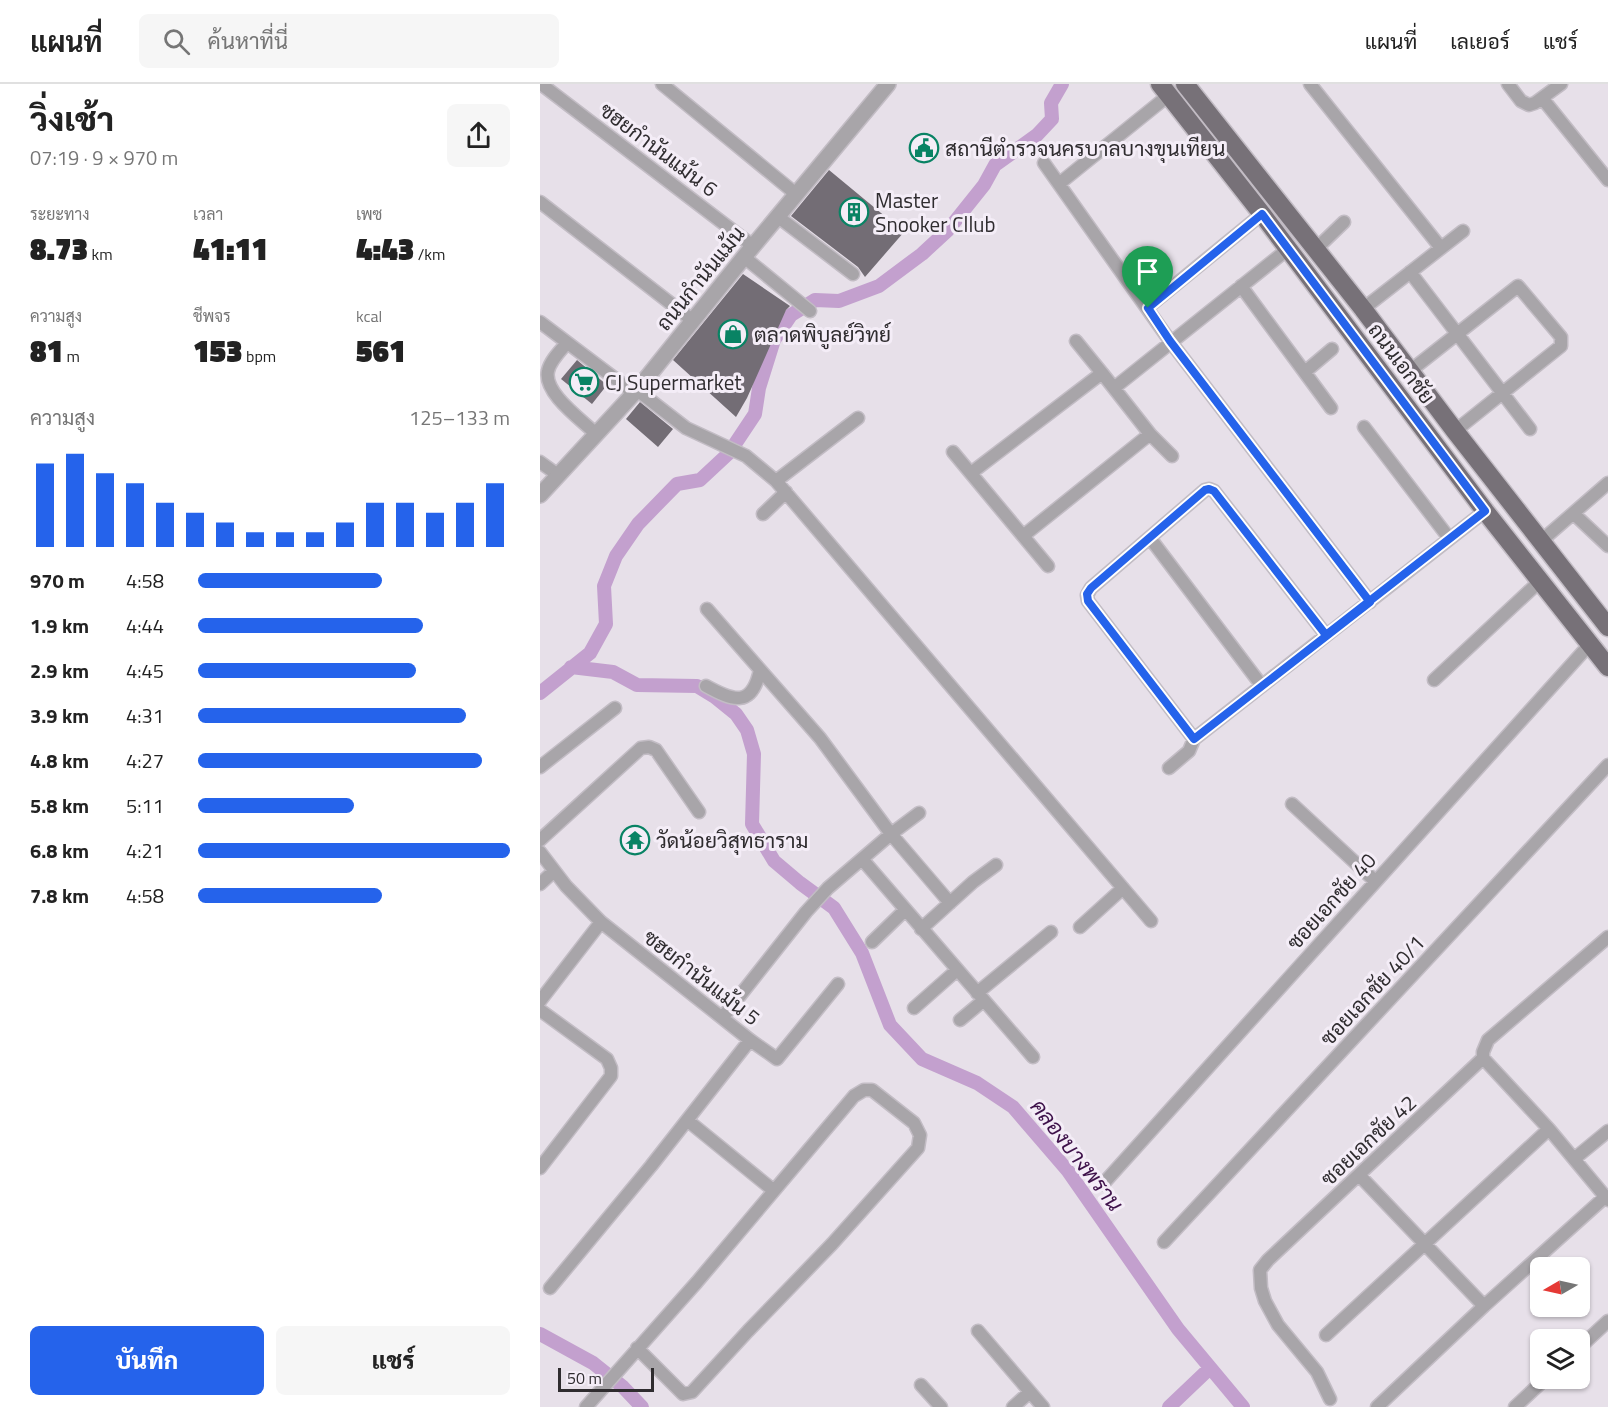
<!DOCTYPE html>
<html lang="th">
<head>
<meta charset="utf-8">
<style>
	:root { --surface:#fff; --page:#f6f6f6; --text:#222; --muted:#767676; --line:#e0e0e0; --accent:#2563eb }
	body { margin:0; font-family:"Titillium Web",Sarabun,sans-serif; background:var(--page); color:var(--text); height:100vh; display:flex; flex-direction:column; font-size:22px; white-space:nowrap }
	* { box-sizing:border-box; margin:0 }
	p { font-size:20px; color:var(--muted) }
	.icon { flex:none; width:33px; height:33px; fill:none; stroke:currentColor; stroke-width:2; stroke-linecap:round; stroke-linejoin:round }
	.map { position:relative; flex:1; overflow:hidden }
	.side { display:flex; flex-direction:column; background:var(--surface); width:540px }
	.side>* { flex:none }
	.needle { width:39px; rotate:261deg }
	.buttons { position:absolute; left:990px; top:1173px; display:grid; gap:12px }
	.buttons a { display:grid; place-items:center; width:60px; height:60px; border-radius:9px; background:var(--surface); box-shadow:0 2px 4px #0004; font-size:30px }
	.scale { position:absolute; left:18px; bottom:15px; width:96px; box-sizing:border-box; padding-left:6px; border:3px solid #2f2c2f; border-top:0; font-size:16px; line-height:21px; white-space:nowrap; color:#2f2c2f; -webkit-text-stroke:4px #f4edf7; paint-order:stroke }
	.pin { position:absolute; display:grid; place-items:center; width:51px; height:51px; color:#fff; margin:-62px -26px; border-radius:50% 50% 50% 0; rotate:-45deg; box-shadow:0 0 6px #0007 }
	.pin .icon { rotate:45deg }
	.round { display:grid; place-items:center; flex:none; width:63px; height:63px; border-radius:9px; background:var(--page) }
	.head { display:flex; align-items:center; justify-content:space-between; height:102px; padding:0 30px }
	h1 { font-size:33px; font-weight:800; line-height:45px }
	.figures { display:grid; grid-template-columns:repeat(3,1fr); gap:9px; height:102px; padding:6px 30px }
	.figures div { display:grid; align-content:center }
	.figures b { font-size:30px; font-weight:800 }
	.figures small { font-size:16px; font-weight:400 }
	.figures p { font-size:16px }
	.chart { height:168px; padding:12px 30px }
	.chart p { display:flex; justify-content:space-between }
	.chart svg { width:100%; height:108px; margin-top:6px; stroke:var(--accent); stroke-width:6 }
	.cta { display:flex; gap:12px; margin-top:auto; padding:12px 30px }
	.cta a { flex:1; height:69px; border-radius:9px; background:var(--accent); color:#fff; font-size:24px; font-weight:800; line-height:69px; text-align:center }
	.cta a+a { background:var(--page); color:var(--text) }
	ul { padding:0 30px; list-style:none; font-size:20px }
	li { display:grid; grid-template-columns:96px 72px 1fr; align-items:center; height:45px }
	li i { height:15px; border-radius:8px; background:var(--accent) }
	header { display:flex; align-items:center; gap:36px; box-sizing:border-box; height:84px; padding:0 30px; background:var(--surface); border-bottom:2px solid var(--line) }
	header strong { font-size:28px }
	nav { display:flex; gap:33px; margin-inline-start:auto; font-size:21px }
	.search { width:420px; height:54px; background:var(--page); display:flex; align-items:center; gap:15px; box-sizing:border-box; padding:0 21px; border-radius:9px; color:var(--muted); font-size:22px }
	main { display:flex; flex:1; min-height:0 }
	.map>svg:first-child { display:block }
</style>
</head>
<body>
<header>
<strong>แผนที่</strong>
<div class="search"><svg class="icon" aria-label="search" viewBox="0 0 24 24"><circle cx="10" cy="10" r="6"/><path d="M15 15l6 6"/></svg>ค้นหาที่นี่</div>
<nav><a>แผนที่</a><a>เลเยอร์</a><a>แชร์</a></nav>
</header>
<main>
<section class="side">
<div class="head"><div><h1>วิ่งเช้า</h1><p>07:19 · 9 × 970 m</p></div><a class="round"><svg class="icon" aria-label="share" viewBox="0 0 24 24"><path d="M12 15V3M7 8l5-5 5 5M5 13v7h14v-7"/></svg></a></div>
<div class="figures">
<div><p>ระยะทาง</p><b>8.73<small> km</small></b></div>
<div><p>เวลา</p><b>41:11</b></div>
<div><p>เพซ</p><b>4:43<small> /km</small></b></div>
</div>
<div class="figures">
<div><p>ความสูง</p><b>81<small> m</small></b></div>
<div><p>ชีพจร</p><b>153<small> bpm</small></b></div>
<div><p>kcal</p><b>561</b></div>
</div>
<div class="chart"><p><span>ความสูง</span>125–133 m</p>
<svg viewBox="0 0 160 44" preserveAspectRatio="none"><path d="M5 44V10M15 44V6M25 44V14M35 44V18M45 44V26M55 44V30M65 44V34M75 44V38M85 44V38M95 44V38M105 44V34M115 44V26M125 44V26M135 44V30M145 44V26M155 44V18"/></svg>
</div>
<ul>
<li><b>970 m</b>4:58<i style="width:59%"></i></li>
<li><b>1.9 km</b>4:44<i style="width:72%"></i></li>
<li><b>2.9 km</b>4:45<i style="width:70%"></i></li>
<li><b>3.9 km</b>4:31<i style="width:86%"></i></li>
<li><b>4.8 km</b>4:27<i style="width:91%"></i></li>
<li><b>5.8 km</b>5:11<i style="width:50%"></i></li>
<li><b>6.8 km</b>4:21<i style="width:100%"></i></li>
<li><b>7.8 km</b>4:58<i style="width:59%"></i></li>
</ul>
<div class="cta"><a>บันทึก</a><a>แชร์</a></div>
</section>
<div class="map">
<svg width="1068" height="1323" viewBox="0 0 1068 1323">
	<rect width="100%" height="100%" fill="#e7e0e9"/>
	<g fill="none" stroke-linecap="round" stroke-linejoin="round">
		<path stroke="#c3a0ce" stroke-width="14" d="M31,583L73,588L97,601L157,602L175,613L196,630L207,646L214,670L212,740L234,777L260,799L294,824L322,869L350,941L382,975L437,999L473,1023L528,1087L638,1245L703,1323
			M0,609L50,569L66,540L64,502L76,472L98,440L137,400L160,396L189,369L215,330L219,304L234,256L251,231L275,216L299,217L339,202L382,170L408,146L444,101L455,81L497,51L512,35L511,19L522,0
			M0,1250L53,1279L83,1303L102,1323
			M629,1323L670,1284"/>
	</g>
	<path fill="#736d75" d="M289,86L364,148L325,193L318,183L251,132Z
		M203,190L250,222L246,226L207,314L196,333L133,276Z
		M37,276L67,301L52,320L21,295Z
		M100,318L133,345L118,363L86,335Z"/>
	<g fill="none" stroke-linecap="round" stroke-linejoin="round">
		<g stroke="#c2bcc4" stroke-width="15">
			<path id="minor" d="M1,0L213,162
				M122,0L256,110
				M770,0L901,164
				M968,0L981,17L989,21L995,19L1021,0
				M1002,14L1068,96
				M504,79L630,257L830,518
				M520,99L629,11
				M0,118L152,236
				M237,132L313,190
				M776,165L804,138
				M204,173L270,227
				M870,188L990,345
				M701,202L791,324
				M607,224L722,130
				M823,225L923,147
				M0,238L94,309
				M536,257L562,289
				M27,259C20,267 10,277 8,287C3,309 42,336 56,350
				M766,287L792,265
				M870,287L978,202L1021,253V262L915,347
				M574,304L748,165
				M97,306L146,344L206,372L236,397L611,837
				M824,343L909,454
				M610,350L632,372
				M413,368L508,482
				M0,378L18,391
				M431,389L562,289L610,350L483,452
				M236,397L318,334
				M223,430L246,408
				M1034,430L1068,462
				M610,454L722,602
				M1000,458L1068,399
				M167,525L280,654L351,750L379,729
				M894,596L1000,497
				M166,602C193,617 212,624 220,586
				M654,655L548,517L547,511L551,504L665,406L669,405L674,407L786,551
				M0,683L75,624
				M629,684L649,667L654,655L945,427
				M752,720L835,797
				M0,756L101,664L109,663L116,666L159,728
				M0,768L26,802L61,838L210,956L237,975L298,900
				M322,775L493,973
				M0,800L14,787
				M540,843L583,804
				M381,845L433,798L456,781
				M332,858L365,826
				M437,909L511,848
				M0,917L61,838
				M374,924L417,886
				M0,926L67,975L71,984V992L0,1084
				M183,933L266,828L288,804L351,750L410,819
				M420,936L444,916
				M943,974L1009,1045L1068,1116
				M147,1036L233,1106
				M1034,1075L1068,1047
				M819,1091L944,1222
				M563,1100L1050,560
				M624,1158L1068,681
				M10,1204L111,1082L210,956
				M438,1247L503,1323
				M786,1251L1009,1045
				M1040,1263L1068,1237
				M381,1301L401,1323
				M790,1315L777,1288L738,1241L725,1217L721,1204L720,1186L728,1176L943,974V968L948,956L1068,853
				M46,1323L157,1198L314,1012L324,1006H332L374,1039L380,1051L378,1064L292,1160L208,1247L152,1308L143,1310L97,1264
				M473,1323L490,1308
				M837,1323L944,1222L1065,1113
				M975,1323L1006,1294"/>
		</g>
		<g stroke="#c2bcc4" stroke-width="18">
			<path id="tertiary" d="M0,411L97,306L204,173L348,0"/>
		</g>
		<g stroke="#c2bcc4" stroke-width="21">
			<path id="primary" d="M620,0L722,130L945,427L1068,583
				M645,0L823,225L915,347L1068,543"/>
		</g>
		<use href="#minor" stroke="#a8a5a9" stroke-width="12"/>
		<use href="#tertiary" stroke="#a8a5a9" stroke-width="15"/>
		<use href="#primary" stroke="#777178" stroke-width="18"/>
	</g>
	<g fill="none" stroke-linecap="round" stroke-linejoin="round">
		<g stroke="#fff" stroke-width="12">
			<path id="route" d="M608,224L630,257L830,518L654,655L548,517L547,510L551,504L665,406L669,405L674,407L786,551L945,427L722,130L608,224"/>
		</g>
		<use href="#route" stroke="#2563eb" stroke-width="8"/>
	</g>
	<defs>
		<g id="civic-ring" transform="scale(1.5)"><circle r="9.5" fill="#f4edf7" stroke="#098364" stroke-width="1.5"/><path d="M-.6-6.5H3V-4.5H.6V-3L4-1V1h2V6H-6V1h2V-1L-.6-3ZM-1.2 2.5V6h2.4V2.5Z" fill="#098364"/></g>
		<g id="building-ring" transform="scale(1.5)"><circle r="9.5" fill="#f4edf7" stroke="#098364" stroke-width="1.5"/><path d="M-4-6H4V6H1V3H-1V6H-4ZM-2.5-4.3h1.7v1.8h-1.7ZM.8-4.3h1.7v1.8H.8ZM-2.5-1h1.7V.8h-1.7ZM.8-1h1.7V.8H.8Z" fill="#098364"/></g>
		<g id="shop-ring" transform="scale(1.5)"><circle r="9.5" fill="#f4edf7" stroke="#098364" stroke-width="1.5"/><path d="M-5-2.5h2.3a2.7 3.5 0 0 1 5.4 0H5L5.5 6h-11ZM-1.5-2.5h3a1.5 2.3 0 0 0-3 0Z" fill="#098364"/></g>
		<g id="supermarket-ring" transform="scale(1.5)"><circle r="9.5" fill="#f4edf7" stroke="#098364" stroke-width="1.5"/><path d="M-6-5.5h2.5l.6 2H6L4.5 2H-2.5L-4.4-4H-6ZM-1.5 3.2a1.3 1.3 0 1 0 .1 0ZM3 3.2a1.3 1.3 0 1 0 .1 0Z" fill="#098364"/></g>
		<g id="temple-ring" transform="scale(1.5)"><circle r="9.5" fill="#f4edf7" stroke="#098364" stroke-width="1.5"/><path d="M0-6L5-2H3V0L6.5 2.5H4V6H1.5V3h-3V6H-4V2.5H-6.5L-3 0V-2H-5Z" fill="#098364"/></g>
	</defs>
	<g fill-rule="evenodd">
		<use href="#civic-ring" x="384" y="64"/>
		<use href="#building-ring" x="314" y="128"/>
		<use href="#shop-ring" x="193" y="250"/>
		<use href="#supermarket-ring" x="44" y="298"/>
		<use href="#temple-ring" x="95" y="756"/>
	</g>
	<g text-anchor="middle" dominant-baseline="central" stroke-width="6" stroke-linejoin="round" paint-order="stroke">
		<g font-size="21" fill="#2f2c2f" stroke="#f4edf7" text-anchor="start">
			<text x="405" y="64">สถานีตำรวจนครบาลบางขุนเทียน</text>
			<text x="335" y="116">Master<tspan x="335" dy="24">Snooker Cllub</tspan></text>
			<text x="214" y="250">ตลาดพิบูลย์วิทย์</text>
			<text x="65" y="298">CJ Supermarket</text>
			<text x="116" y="756">วัดน้อยวิสุทธาราม</text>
		</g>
		<g font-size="21" fill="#2f2c2f" stroke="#f4edf7">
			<text transform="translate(119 65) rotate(37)">ซฮยกำนันแม้น 6</text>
			<text transform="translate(160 194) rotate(-51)">ถนนกำนันแม้น</text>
			<text transform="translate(862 279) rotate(53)">ถนนเอกชัย</text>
			<text transform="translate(791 817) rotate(-48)">ซอยเอกชัย 40</text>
			<text transform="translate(162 893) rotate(38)">ซฮยกำนันแม้น 5</text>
			<text transform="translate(832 906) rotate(-47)">ซอยเอกชัย 40/1</text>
			<text transform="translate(828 1056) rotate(-43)">ซอยเอกชัย 42</text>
		</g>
		<g font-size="22" font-style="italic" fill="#3e114a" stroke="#f4edf7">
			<text transform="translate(537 1071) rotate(52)">คลองบางพราน</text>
		</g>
	</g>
</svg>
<div class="buttons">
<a><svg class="needle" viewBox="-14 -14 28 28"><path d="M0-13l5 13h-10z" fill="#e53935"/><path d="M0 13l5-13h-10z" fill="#767676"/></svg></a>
<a><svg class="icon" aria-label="layers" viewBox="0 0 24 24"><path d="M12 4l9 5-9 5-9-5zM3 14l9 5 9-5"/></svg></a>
</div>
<div class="scale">50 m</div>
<div class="pin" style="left:608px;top:224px;background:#1e9e55"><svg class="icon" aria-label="arrive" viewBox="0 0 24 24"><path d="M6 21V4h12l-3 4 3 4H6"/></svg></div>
</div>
</main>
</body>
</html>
